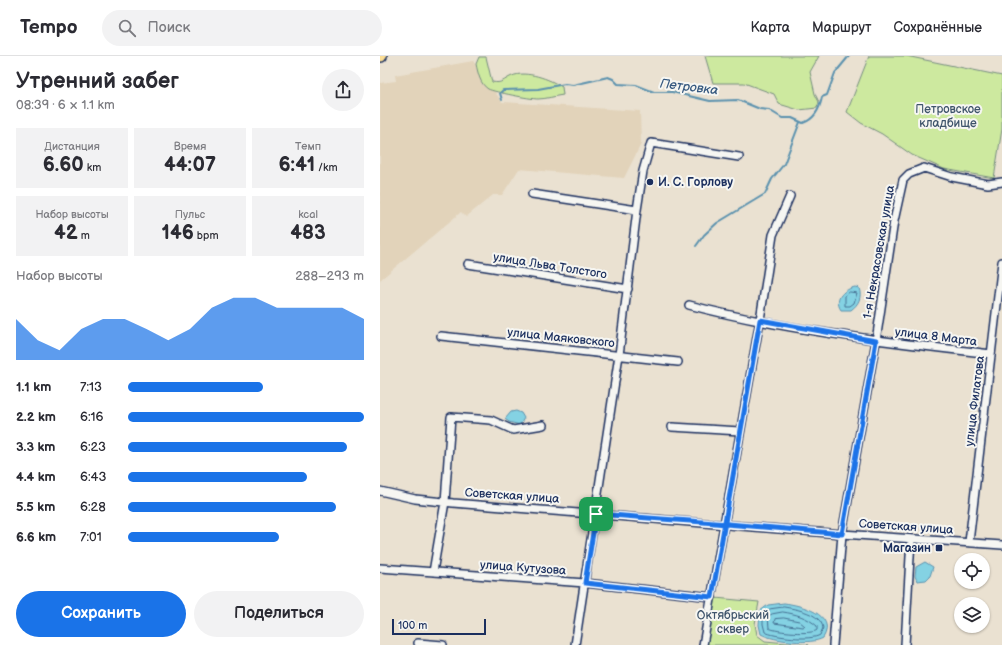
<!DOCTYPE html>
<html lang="ru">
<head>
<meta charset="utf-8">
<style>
	:root { --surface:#fff; --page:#f2f2f3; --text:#2b2b33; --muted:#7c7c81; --line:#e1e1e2; --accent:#1a73e8 }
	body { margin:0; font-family:"Balsamiq Sans",sans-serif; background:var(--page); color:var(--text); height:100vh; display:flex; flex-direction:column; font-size:15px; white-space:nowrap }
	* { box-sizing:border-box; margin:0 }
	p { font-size:13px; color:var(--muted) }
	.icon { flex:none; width:22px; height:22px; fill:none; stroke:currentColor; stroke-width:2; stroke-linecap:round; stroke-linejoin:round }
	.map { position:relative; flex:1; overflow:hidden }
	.sheet { display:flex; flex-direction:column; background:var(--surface); width:380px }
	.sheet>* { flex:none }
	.fabs { position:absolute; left:574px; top:497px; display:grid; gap:8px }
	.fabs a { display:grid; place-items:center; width:36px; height:36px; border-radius:50%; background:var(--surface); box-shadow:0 1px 3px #0004; font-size:20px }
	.scale { position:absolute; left:12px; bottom:10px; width:94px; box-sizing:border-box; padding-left:4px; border:2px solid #1b2f5e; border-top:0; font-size:11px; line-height:14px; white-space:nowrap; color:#1b2f5e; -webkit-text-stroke:3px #f6f6f2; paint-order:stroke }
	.pin { position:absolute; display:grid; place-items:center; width:34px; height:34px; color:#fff; margin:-17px; border-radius:8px; box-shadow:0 2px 6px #0006 }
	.round { display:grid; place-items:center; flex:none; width:42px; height:42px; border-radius:21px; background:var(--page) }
	.overview { display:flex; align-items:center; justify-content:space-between; height:68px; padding:0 16px }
	h1 { font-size:22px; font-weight:600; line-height:30px }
	.metrics { display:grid; grid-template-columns:repeat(3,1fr); gap:6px; height:68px; padding:4px 16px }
	.metrics div { display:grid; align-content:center; border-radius:0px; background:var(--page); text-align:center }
	.metrics b { font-size:20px; font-weight:600 }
	.metrics small { font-size:11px; font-weight:400 }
	.metrics p { font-size:11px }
	.chart { height:112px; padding:8px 16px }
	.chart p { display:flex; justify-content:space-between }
	.chart svg { width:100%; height:72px; margin-top:4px; fill:var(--accent); opacity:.7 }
	.button { display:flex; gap:8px; margin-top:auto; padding:8px 16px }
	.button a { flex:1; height:46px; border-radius:24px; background:var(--accent); color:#fff; font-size:16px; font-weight:600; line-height:46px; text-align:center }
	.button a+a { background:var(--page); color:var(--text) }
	ul { padding:0 16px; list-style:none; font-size:13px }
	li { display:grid; grid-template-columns:64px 48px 1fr; align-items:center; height:30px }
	li i { height:10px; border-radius:5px; background:var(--accent) }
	header { display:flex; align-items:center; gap:24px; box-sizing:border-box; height:56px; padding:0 20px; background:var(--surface); border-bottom:1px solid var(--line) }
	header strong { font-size:19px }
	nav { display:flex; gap:22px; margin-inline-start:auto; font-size:14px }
	.search { width:280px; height:36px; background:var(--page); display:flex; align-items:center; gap:10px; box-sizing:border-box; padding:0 14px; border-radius:22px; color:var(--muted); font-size:15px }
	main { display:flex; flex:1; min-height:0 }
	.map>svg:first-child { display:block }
</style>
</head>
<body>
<header>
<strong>Tempo</strong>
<div class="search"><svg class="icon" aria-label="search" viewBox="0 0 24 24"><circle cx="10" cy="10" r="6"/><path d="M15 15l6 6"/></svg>Поиск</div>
<nav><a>Карта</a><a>Маршрут</a><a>Сохранённые</a></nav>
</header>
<main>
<section class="sheet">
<div class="overview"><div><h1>Утренний забег</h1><p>08:39 · 6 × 1.1 km</p></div><a class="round"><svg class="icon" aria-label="share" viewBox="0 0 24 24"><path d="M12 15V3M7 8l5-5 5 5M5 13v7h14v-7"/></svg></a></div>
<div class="metrics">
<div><p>Дистанция</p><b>6.60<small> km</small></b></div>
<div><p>Время</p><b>44:07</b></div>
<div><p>Темп</p><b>6:41<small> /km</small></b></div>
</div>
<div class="metrics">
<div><p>Набор высоты</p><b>42<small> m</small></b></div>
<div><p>Пульс</p><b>146<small> bpm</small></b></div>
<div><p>kcal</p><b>483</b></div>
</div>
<div class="chart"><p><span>Набор высоты</span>288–293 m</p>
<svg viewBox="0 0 160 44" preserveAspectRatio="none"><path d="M0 44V19L10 32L20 38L30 25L40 19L50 19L60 25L70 32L80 25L90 12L100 6L110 6L120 12L130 12L140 12L150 12L160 19V44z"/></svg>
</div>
<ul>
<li><b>1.1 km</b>7:13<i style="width:57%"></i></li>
<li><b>2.2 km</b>6:16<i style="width:100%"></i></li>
<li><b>3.3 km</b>6:23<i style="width:93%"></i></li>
<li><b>4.4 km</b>6:43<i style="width:76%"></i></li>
<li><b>5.5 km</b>6:28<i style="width:88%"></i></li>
<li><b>6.6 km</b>7:01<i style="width:64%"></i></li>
</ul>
<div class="button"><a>Сохранить</a><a>Поделиться</a></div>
</section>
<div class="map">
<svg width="622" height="589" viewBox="0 0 622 589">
	<rect width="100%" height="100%" fill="#eae1d1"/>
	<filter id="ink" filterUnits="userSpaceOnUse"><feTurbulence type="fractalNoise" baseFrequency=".025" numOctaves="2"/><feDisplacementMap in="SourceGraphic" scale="8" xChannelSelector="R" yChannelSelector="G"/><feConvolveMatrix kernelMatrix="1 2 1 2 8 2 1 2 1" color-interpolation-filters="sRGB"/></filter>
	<g filter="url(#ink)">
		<path fill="#e2d3ba" d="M93,5L122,46L260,55L261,88L244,122L139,113L122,139H113L86,161L81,156L0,224V27L16,25L15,19Z"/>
		<path fill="#cde99f" stroke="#748c7e" d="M325,0H439L430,16L435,38L439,46L437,52L419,54L399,48L394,38L364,27H333Z
			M489,0H526L622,20V73L614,122L564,113L532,99L502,78L481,67L467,56Z
			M99,1H106L112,26C122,28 123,24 132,20C146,14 170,23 182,31L183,39C175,40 166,43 158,43C150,43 114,36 108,33C100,28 98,17 96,8Z
			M335,542L379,546L375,568L377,579L385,585L429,589H326Z"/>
		<path fill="#84d2e3" stroke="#5a91ae" d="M475,231L479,232C482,241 479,248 471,254H461C453,242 465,233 475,231Z
			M136,355L141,357L144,362L140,369L129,366L125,363L131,356Z
			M545,506L553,511L550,520L546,524L537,525L535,520L536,511Z
			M404,547C420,549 458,558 443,582C432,589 393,585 381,578L379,569L380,555L388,549Z"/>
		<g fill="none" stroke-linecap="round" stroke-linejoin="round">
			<path stroke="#457093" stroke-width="1" d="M470,236L477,237L474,247L470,250H465V240Z
				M404,551C416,553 441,557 443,572L440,579C431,585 394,581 385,576L383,568V557L390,553Z
				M403,556C416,558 427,561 437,570V574C432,579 396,576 389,572L388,560L392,558Z
				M404,562L419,565L425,570L423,571L394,567L395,563Z"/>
			<path stroke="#5a91ae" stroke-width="2" d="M122,44L120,37L123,34L158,33L185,28L193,29L228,21L233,23L238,28L256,29L274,36H292L330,45L358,44L380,53L389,54L402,62H412L423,67C435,63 440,52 442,41L447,39L455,17L469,0
				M316,190L324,179L337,167L385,138L392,123L404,108L420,66"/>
			<g stroke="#1b2f5e" stroke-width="10">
				<path id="minor" d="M152,138L257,154L263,115L271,87L359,101
					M88,208L248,233
					M309,249C408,275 510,286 611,298
					M61,280L298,306
					M292,371L360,375
					M0,435L35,443L73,447L462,478L622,489
					M589,486L622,206
					M0,512L205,527L332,541
					M53,516L65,446L71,361L111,364L133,374L163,369
					M38,587L63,589
					M195,589L239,299L257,154
					M323,589L380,264L393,179L410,140
					M453,589L462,478L496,285L514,165L523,124L529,118L544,112L572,121L608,128L622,126
					M525,589L531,483"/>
			</g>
			<g stroke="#1b2f5e" stroke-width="14">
				<path id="primary" d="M0,0H1"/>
			</g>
			<use href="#minor" stroke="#f6f6f2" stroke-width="7"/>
			<use href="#primary" stroke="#fcde96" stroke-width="11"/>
		</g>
	</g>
	<g fill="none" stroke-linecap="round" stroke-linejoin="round" filter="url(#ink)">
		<g stroke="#fff" stroke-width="8">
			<path id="route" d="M216,458C298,464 380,470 462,478L496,285L380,264L332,541L205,527L216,458"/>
		</g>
		<use href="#route" stroke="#1a73e8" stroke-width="5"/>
	</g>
	<g fill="#1b2f5e" stroke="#f6f6f2" stroke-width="1.5">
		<circle cx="270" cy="126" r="4"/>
		<rect x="555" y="488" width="8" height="8" rx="2"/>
	</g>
	<g text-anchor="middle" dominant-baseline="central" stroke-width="4" stroke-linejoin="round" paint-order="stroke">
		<g font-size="12" fill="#3f546b" stroke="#f6f6f2">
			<text x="568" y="53">Петровское<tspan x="568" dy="14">кладбище</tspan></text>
			<text x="353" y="559">Октябрьский<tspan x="353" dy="14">сквер</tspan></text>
		</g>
		<g font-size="12" font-weight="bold" fill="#1b2f5e" stroke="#f6f6f2" text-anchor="start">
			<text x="278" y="126">И. С. Горлову</text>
			<text x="551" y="492" text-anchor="end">Магазин</text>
		</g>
		<g font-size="12" fill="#1b2f5e" stroke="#f6f6f2">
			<text transform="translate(499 196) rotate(-80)">1-я Некрасовская улица</text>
			<text transform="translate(170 210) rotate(9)">улица Льва Толстого</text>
			<text transform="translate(556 281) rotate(7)">улица 8 Марта</text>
			<text transform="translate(181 282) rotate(6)">улица Маяковского</text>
			<text transform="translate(595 345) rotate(-83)">улица Филатова</text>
			<text transform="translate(132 440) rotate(4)">Советская улица</text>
			<text transform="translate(526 471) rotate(4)">Советская улица</text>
			<text transform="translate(143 512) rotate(4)">улица Кутузова</text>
		</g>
		<g font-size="13" font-style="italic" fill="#35587f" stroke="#f6f6f2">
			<text transform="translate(309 31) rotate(7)">Петровка</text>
		</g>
	</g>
</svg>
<div class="fabs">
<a><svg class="icon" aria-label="locate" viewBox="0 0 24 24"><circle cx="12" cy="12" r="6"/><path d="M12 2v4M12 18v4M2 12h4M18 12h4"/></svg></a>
<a><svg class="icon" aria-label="layers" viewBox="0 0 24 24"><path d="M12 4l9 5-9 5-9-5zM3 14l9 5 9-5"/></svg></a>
</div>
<div class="scale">100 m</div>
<div class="pin" style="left:216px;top:458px;background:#1e9e55"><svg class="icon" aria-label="arrive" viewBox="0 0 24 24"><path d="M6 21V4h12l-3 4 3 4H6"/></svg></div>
</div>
</main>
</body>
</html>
